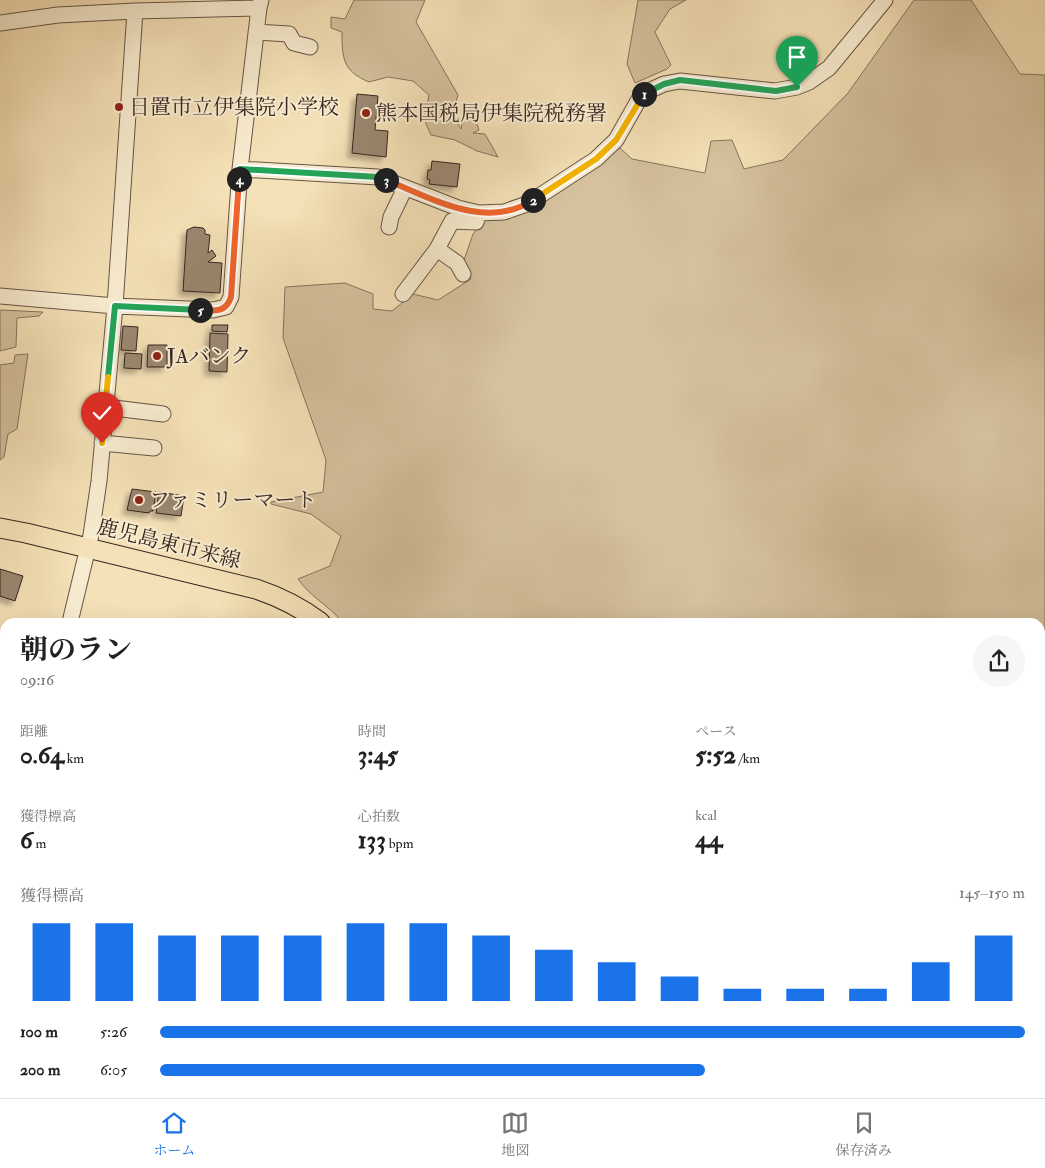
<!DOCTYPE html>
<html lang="ja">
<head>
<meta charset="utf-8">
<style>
	:root { --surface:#fff; --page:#f6f6f6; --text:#222; --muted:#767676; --line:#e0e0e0; --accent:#1a73e8 }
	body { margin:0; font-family:"IM FELL Double Pica","Noto Serif JP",serif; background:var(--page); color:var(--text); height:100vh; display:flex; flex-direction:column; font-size:19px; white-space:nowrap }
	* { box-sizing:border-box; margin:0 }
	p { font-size:16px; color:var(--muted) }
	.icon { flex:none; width:28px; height:28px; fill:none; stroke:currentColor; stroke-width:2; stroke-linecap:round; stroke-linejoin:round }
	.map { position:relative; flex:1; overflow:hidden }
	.side { position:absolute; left:0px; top:618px; width:1045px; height:481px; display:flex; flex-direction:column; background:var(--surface); border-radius:15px 15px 0 0; box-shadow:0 5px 20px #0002 }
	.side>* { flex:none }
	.pin { position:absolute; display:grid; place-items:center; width:42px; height:42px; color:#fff; margin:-51px -21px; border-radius:50% 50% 50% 0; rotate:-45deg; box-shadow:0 0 5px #0007 }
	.pin .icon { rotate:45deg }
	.km { position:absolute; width:25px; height:25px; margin:-12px; border-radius:50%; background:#222; color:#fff; font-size:14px; line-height:25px; text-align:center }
	.round { display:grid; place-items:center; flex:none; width:52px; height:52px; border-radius:26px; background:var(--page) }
	.head { display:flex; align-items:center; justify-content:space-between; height:85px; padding:0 20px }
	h1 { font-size:28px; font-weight:700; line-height:38px }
	.stats { display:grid; grid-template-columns:repeat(3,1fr); gap:8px; height:85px; padding:5px 20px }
	.stats div { display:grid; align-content:center }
	.stats b { font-size:25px; font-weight:700 }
	.stats small { font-size:14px; font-weight:400 }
	.stats p { font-size:14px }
	.chart { height:140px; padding:10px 20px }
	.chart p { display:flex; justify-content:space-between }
	.chart svg { width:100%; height:90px; margin-top:5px; stroke:var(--accent); stroke-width:6 }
	ul { padding:0 20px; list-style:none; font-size:16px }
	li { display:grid; grid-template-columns:80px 60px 1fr; align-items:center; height:38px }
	li i { height:12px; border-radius:6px; background:var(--accent) }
	.tab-bar { display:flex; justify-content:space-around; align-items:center; height:70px; border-top:1px solid var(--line); background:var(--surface); font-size:14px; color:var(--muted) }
	.tab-bar a { display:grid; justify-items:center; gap:2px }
	.tab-bar .active { color:var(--accent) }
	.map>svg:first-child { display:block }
</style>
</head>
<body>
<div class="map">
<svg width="1045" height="1098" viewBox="0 0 1045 1098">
	<defs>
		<filter id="shadow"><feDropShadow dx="-4.5" dy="4.5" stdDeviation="2.5" flood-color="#0004"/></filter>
	</defs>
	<rect width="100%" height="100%" fill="#f5e1b7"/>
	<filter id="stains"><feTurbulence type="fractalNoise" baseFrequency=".004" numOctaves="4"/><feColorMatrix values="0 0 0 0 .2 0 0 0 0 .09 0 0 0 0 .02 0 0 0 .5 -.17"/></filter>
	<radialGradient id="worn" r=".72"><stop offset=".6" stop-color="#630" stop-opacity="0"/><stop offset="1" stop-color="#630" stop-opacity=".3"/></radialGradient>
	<path fill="#d5c19d" stroke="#86745e" d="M354,0H425L416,22L458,95L452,114L461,129L463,119L467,118L473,119L477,124L479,130L473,133L485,134L498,157L477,151L455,140L431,135L424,119L429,95L413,81L388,77L369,82C343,71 342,59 342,32L331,28V17L345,19Z
		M638,0H686L670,9L655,32L671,65L667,69L635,83L627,64Z
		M914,0H971L1020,74L1045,75V871L1040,878V622H342C330,606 310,597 298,579L330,566L341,536L311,514L271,504V502L323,492L326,460L283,338L285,287L345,283L373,294V309L392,311L413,294L438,300L471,279L463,263L473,234L483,221L506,218L523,213L568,186L620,148L632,159L705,173L711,141L732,140L744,169L783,160L848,93Z
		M0,310L43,312L39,316L17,318L16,347L0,351Z
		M28,354L17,429L8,434L4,457L0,460V365L14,363L15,355Z
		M0,655L5,657V852L0,850Z
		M5,945V1094H314L321,1098H0V946Z
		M628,1094H931L929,1098H624L623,1097Z"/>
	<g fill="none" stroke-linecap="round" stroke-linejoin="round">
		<path stroke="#82705c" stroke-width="3" d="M1040,851L1045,844
			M1040,892L1045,900
			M935,1098L936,1094"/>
	</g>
	<path fill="#9a876f" stroke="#372620" filter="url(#shadow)" d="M357,94L378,96L375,130L388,131L386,157L352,153Z
		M432,161L460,164L457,187L429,184L430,180L427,179L428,170H431Z
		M194,227L203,228L205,230V234L210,235L208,253L212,250L216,256L208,262L222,263L220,293L183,291L187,230Z
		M212,325H228L227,332L212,331Z
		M123,326L138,327L136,351L121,350Z
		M210,333L228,334L227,372L209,371Z
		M148,345H167V367H147Z
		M125,353L142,354L141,369L124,368Z
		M132,489L156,492L153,511H150L149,513L127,510Z
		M159,492L184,496L181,516L156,513Z
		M0,569L23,576L15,601L0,596Z
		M363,1094H379L382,1098H365Z
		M393,1094H425L422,1098H399Z"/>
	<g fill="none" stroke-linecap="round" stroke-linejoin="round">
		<g stroke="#665546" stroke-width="17">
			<path id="minor" d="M0,23L58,15L135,11L259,8
				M256,32L289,34L294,43L310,47
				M240,169L378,177L458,208L479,213L504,212L527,204L596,159L616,140L642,94L664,84L680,81L775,91L797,87L809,82L829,68L885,0
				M389,227L391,217L405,188
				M437,249L457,263L463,274
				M403,294L437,249L452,221L476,222L479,213
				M0,296L115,306L213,310L226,307L231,297L240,169L259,8L261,0
				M106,407L163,414
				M102,443L154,448
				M70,622L91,535L99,481L115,306L135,11
				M0,936H5
				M489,1094L501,1098"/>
		</g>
		<g stroke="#372620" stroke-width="21">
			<path id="major" d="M0,528L26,533L256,589C280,597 300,607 320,622
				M1040,762L1045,756
				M533,1098V1094"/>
		</g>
		<use href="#minor" stroke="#f8ecd0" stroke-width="15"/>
		<use href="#major" stroke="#f5e1b7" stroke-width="19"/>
	</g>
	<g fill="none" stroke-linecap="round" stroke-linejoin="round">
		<g stroke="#fff" stroke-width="10">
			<path id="split-1" d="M644,94L664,84L680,80L776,91L797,87"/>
		</g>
		<g stroke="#fff" stroke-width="10">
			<path id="split-2" d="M533,200L596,159L616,140L644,94"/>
		</g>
		<g stroke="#fff" stroke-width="10">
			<path id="split-3" d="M386,180C432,198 486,231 533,200"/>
		</g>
		<g stroke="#fff" stroke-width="10">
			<path id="split-4" d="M239,179L240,169L378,177L386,180"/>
		</g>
		<g stroke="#fff" stroke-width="10">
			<path id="split-5" d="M200,310C214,311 226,313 231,297L239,179"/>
		</g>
		<g stroke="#fff" stroke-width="10">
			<path id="split-6" d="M108,377L115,306L200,310"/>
		</g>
		<g stroke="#fff" stroke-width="10">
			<path id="split-7" d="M102,443L108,377"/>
		</g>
		<use href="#split-1" stroke="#22a559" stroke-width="6"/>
		<use href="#split-2" stroke="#f5b400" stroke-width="6"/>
		<use href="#split-3" stroke="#f0652b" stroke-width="6"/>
		<use href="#split-4" stroke="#22a559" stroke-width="6"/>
		<use href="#split-5" stroke="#f0652b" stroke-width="6"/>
		<use href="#split-6" stroke="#22a559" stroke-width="6"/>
		<use href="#split-7" stroke="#f5b400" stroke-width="6"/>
	</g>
	<g fill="#8f2418" stroke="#f8ecd0" stroke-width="2">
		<circle cx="119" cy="107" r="5"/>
		<circle cx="366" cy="113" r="5"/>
		<circle cx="157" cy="356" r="5"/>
		<circle cx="139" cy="500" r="5"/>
	</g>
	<g text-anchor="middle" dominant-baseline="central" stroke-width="4" stroke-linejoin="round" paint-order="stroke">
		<g font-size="21" fill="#372620" stroke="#f8ecd0" text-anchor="start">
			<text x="129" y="107">日置市立伊集院小学校</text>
			<text x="376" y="113">熊本国税局伊集院税務署</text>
			<text x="167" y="356">JAバンク</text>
			<text x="149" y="500">ファミリーマート</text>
		</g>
		<g font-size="21" fill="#372620" stroke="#f8ecd0">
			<text transform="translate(169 544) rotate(14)">鹿児島東市来線</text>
		</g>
	</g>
	<rect width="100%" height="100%" filter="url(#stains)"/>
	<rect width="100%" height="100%" fill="url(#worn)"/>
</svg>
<div class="pin" style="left:797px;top:87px;background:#1e9e55"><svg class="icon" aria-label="arrive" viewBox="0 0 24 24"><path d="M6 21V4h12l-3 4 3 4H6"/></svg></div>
<div class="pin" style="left:102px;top:443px;background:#d93025"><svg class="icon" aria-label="check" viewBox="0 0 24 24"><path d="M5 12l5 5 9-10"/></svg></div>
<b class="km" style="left:644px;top:94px">1</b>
<b class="km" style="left:533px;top:200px">2</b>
<b class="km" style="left:386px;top:180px">3</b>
<b class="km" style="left:239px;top:179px">4</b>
<b class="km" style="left:200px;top:310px">5</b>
<section class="side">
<div class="head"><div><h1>朝のラン</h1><p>09:16</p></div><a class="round"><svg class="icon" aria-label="share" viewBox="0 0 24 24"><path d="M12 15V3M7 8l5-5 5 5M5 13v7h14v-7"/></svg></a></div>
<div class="stats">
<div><p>距離</p><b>0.64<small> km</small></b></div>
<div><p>時間</p><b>3:45</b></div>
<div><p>ペース</p><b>5:52<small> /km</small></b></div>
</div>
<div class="stats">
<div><p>獲得標高</p><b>6<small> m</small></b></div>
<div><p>心拍数</p><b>133<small> bpm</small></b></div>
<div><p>kcal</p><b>44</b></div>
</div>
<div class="chart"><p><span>獲得標高</span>145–150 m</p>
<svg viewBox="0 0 160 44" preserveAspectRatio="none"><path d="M5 44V6M15 44V6M25 44V12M35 44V12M45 44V12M55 44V6M65 44V6M75 44V12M85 44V19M95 44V25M105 44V32M115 44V38M125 44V38M135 44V38M145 44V25M155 44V12"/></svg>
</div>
<ul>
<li><b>100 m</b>5:26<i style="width:100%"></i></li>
<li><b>200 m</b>6:05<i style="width:63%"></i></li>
</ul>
</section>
</div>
<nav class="tab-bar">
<a class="active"><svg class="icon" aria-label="home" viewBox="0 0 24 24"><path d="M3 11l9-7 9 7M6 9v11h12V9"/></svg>ホーム</a>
<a><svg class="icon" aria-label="map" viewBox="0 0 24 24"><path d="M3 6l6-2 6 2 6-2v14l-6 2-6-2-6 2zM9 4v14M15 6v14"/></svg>地図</a>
<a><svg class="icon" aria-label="saved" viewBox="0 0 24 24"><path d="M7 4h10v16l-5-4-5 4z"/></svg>保存済み</a>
</nav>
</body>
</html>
